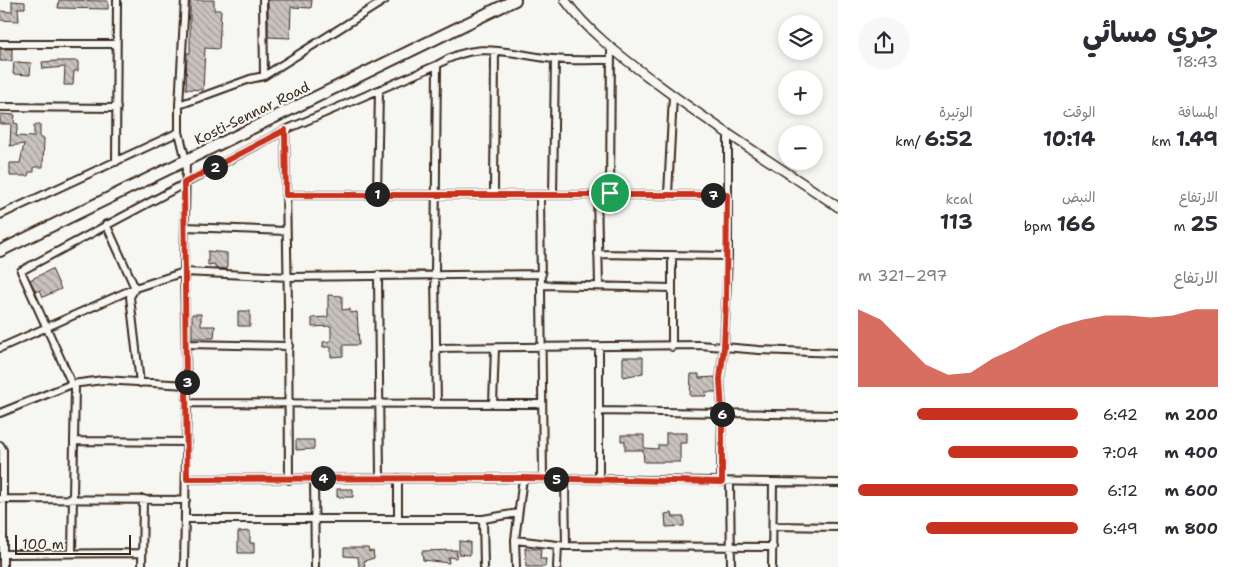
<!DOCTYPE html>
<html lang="ar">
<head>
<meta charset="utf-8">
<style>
	:root { --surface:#fff; --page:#f7f7f7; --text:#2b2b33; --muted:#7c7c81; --accent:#c8321e }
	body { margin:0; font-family:"Shantell Sans","Playpen Sans Arabic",sans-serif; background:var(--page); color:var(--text); direction:rtl; height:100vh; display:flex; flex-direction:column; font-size:19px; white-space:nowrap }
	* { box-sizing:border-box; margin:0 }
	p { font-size:16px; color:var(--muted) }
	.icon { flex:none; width:28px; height:28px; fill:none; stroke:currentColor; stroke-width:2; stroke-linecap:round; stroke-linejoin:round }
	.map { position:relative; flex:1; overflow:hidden; direction:ltr }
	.drawer { display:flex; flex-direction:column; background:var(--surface); width:400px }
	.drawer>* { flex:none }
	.controls { position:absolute; left:778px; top:15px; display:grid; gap:10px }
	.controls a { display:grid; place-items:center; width:45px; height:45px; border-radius:50%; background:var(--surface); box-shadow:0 2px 8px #0003; font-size:25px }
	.scale { position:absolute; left:15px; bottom:12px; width:116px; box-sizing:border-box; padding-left:5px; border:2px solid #3b2a1e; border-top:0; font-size:14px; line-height:18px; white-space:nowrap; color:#3b2a1e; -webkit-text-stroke:4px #f6f6f2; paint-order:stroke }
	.pin { position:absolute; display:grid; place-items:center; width:42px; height:42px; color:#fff; margin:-21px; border:2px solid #fff; border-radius:50%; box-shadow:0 1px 5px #0007 }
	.km { position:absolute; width:25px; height:25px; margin:-12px; border-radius:50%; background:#222; color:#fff; font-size:14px; line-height:25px; text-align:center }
	.round { display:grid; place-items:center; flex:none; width:52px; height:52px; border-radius:26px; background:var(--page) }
	.headline { display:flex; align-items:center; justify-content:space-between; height:85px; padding:0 20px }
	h1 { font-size:28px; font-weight:700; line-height:38px }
	.metrics { display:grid; grid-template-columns:repeat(3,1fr); gap:8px; height:85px; padding:5px 20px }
	.metrics div { display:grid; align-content:center }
	.metrics b { font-size:21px; font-weight:700 }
	.metrics small { font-size:14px; font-weight:400 }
	.metrics p { font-size:14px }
	.chart { height:140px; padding:10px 20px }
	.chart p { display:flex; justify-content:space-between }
	.chart svg { width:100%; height:90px; margin-top:5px; fill:var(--accent); opacity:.7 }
	ul { padding:0 20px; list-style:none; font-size:16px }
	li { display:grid; grid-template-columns:80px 60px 1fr; align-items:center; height:38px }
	li i { height:12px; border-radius:6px; background:var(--accent) }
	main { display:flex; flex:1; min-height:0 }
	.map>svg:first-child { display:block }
</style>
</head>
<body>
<main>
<section class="drawer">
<div class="headline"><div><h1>جري مسائي</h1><p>18:43</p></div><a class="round"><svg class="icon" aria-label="share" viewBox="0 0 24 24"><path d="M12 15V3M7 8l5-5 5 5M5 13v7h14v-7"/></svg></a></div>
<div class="metrics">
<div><p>المسافة</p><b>1.49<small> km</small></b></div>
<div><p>الوقت</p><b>10:14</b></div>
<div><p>الوتيرة</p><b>6:52<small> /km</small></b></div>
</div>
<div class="metrics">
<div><p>الارتفاع</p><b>25<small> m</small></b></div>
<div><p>النبض</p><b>166<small> bpm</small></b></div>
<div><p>kcal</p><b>113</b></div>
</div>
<div class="chart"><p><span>الارتفاع</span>297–321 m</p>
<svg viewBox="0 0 160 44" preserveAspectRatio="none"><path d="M0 44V6L10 11L20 22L30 33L40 38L50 37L60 30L70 25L80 19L90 14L100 11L110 9L120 9L130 10L140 9L150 6L160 6V44z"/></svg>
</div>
<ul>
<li><b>200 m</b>6:42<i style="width:73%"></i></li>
<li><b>400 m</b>7:04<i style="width:59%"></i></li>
<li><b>600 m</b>6:12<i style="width:100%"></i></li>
<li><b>800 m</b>6:49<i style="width:69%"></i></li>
</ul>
</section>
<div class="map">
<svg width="838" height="567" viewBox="0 0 838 567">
	<defs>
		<pattern id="building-back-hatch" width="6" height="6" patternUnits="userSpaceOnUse" patternTransform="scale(1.25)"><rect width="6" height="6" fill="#c8c3be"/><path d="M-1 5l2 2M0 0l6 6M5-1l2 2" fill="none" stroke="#a49f9a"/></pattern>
	</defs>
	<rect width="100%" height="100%" fill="#f6f6f2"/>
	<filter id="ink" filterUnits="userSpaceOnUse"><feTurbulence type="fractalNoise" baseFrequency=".02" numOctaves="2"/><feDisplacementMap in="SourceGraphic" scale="10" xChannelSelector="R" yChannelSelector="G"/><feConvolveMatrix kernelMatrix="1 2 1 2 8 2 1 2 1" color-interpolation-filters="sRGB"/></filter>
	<g filter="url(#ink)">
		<path fill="url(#building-back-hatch)" stroke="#3b2a1e" d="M59,0L108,1V9L58,8Z
			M190,0H214V10H221L219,49L205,48L203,90L186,89L187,53H190Z
			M268,0H312L311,8L291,7L290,38L268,37Z
			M12,1L25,2V8H18L19,21L0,20V11L12,12Z
			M0,49H12V61H0Z
			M57,61H78V71H74L73,85H64L65,67L43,69L42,62Z
			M14,62L31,63L30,75L13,74Z
			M0,114L15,115L14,123L18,124L16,136L34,137V125H40V138H44L43,167H34V172H29L28,176H10V163H20L24,144L10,146L11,124H0Z
			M208,251L227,253V269L215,268V264L208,265Z
			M52,269L61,289L43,297L40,290L36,292L30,280Z
			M328,295L342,296V310L350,309V313L357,312L359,345H343V356L331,357V347H323V342L331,341V326L312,327V318L328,317Z
			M238,311H250V326H238Z
			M192,314H201V326H215L214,338H192Z
			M623,357H643V373L623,377Z
			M691,374H699V378L715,377L716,392H705L706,396H690Z
			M666,433H687V443H680V462H644L643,450H625V441H621V435H644V448L658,449V445H666Z
			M296,440H314V449L296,450Z
			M337,489H353V497H337Z
			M672,513L673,517H684V526L666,527L665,514Z
			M250,531V543H254V553H238V532Z
			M459,541L470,542V555L459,554Z
			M344,548H368L369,552L373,551L374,558L364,561L365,567H359L358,557L344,556Z
			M525,548L541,549L540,559H546L545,567H526Z
			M457,550L456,558L448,557L449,563L423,560L422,551Z"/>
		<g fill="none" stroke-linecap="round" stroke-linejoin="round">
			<g stroke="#3b2a1e" stroke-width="10">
				<path id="minor" d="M263,0L264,76
					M0,44H116
					M437,65C478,39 508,54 553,59C572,61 592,60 611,60
					M179,105L250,79L264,76L385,0
					M0,107L117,108
					M285,130L288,306L289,480
					M116,162L117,0
					M597,193L599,286
					M610,193L611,48
					M377,194L379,91
					M494,194L495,51
					M668,194L673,96
					M286,195H727
					M540,195L543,478
					M553,195L555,59
					M0,215L179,132
					M106,224L135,288L130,297L140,383
					M185,227L286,231
					M598,254L728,256
					M378,275L380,478
					M542,285L672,288
					M186,344L289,346
					M672,347V255
					M0,348L135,288L184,272L288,277L542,274
					M436,348L700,345L759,350L838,353
					M187,403L542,404
					M493,404L495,348
					M599,411L838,415
					M0,413L72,384L103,380L187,385
					M74,441L187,442
					M0,445L3,450V567
					M314,478L315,567
					M398,478V519
					M187,479L523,478L838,483
					M599,479V348
					M565,480L566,546
					M721,482L722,412L720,379L724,347L728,256V135
					M730,482L731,567
					M0,499L186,500
					M186,519H483L518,513
					M483,519L484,567
					M773,526L838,527
					M515,540L566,546L773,547
					M72,552L75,387L72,384L21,271L285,130L437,65L435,275L437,404
					M3,554L142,553
					M142,567L143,499
					M184,567L187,403L184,272L186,161L179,132V105L185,0
					M516,567L515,540L523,478
					M557,567L558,545
					M772,567L773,483"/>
			</g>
			<g stroke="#3b2a1e" stroke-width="11">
				<path id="tertiary" d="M565,0C589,33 622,57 655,82C714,127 777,165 838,207"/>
			</g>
			<g stroke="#3b2a1e" stroke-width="14">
				<path id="trunk" d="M0,251L515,0"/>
			</g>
			<use href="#minor" stroke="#f6f6f2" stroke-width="6"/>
			<use href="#tertiary" stroke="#f6f6f2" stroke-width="8"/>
			<use href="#trunk" stroke="#f6f6f2" stroke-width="10"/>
		</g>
	</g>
	<g fill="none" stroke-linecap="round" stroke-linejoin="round" filter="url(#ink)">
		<g stroke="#fff" stroke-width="10">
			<path id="route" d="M285,130L286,195H727L726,302L724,347L720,379L722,412V482L523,478L187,479L184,183Z"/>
		</g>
		<use href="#route" stroke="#c8321e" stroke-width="6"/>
	</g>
	<g text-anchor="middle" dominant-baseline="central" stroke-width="5" stroke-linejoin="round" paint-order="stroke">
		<g font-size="14" fill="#3b2a1e" stroke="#f6f6f2">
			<text transform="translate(252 113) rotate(-26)">Kosti-Sennar Road</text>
		</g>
	</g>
</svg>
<div class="controls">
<a><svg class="icon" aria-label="layers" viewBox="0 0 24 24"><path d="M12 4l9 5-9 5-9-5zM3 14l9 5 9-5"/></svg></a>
<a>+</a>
<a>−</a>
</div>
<div class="scale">100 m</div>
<div class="pin" style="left:610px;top:193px;background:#1e9e55"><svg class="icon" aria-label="arrive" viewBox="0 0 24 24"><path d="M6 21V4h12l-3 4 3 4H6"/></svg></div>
<b class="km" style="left:377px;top:194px">1</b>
<b class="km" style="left:215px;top:167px">2</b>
<b class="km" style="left:187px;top:382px">3</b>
<b class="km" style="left:323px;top:478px">4</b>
<b class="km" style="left:556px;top:479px">5</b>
<b class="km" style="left:722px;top:414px">6</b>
<b class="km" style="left:713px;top:195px">7</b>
</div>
</main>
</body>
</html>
